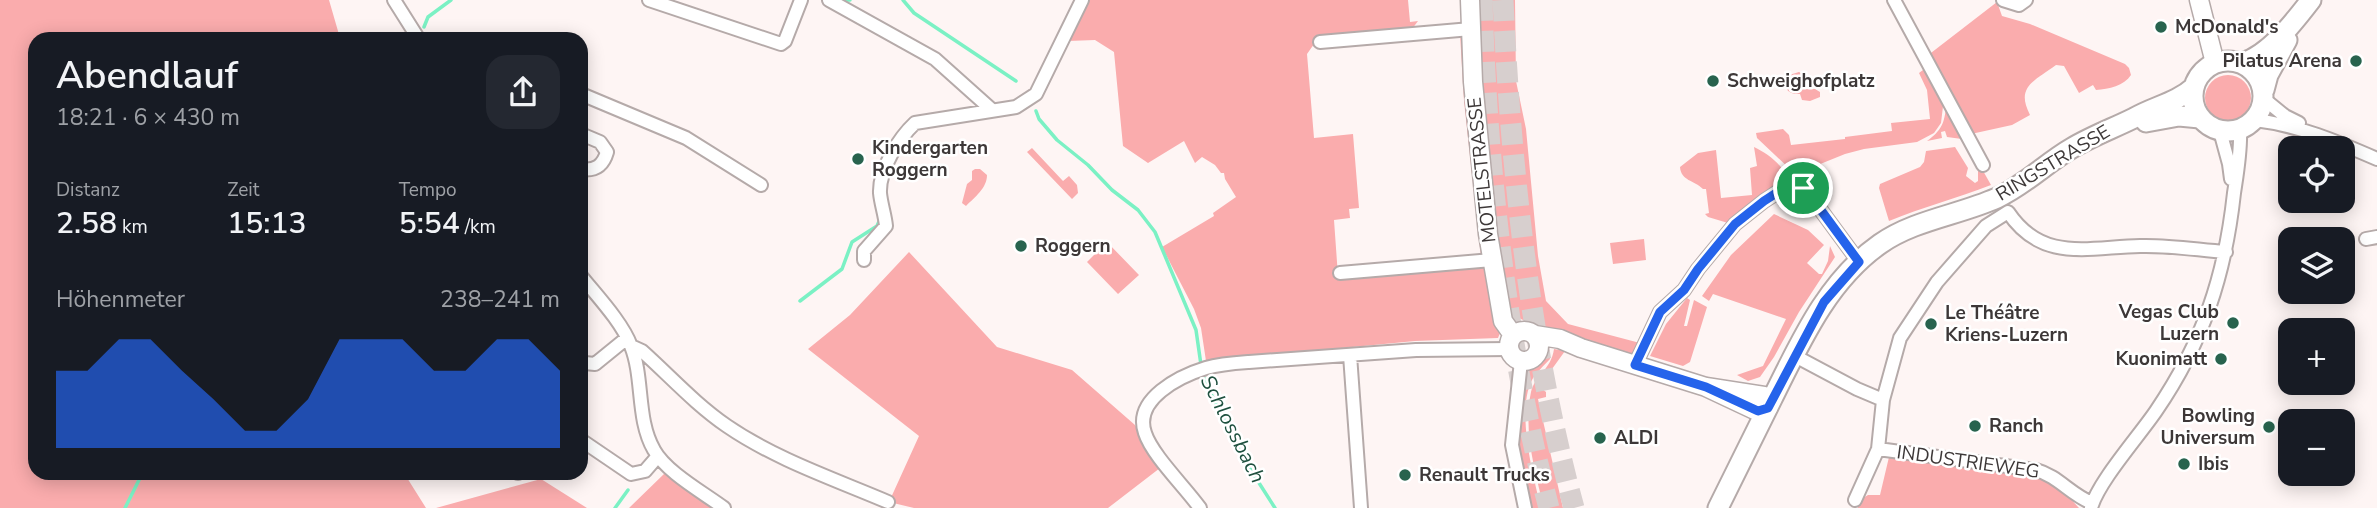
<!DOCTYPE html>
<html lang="de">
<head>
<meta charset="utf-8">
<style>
	:root { --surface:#171b24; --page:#242831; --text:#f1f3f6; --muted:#9ea1a6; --accent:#2563eb }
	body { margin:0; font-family:"Nunito Sans",sans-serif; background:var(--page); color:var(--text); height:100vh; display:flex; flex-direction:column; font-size:26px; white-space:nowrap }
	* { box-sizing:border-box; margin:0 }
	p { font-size:23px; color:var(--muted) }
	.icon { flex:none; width:38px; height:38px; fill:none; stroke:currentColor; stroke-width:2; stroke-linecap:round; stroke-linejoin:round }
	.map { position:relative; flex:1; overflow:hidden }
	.sheet { position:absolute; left:28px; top:32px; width:560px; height:448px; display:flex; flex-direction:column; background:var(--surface); border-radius:21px; box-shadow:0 4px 18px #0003 }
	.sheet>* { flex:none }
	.tools { position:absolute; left:2278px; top:136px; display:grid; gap:14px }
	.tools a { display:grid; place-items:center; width:77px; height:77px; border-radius:14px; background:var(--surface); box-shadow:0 4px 18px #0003; font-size:35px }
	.pin { position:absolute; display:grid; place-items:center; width:60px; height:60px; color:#fff; margin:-30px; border:4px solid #fff; border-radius:50%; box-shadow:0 2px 7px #0007 }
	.round { display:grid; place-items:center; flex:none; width:74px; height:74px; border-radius:21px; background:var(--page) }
	.overview { display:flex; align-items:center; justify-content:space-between; height:119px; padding:0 28px }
	h1 { font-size:38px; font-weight:600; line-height:52px }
	.metrics { display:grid; grid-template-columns:repeat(3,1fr); gap:10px; height:119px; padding:7px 28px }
	.metrics div { display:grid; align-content:center }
	.metrics b { font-size:30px; font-weight:600 }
	.metrics small { font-size:19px; font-weight:400 }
	.metrics p { font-size:19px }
	.chart { height:196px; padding:14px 28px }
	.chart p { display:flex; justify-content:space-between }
	.chart svg { width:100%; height:126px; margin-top:7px; fill:var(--accent); opacity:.7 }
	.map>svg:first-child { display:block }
</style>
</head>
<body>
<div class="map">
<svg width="2377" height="508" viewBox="0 0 2377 508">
	<rect width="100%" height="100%" fill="#fef5f4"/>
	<path fill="#faacad" d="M0,0H329L340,38H35V472L404,473L426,508H0Z
		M1088,0H1408L1410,22L1418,21L1412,29L1319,37L1307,54L1314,138L1353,134L1359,208L1349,209L1350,218L1334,220L1338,276L1485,266L1502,328L1498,338L1415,341L1206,361L1201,328L1194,309L1162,247L1214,216L1213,213L1236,197L1225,179L1224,173H1221L1215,165L1202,157L1195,163L1184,141L1148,163L1123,146L1114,52L1095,40L1068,41Z
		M1477,0H1515L1516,81L1526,129L1538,256L1546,301L1568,324L1640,343L1634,354L1631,355L1525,321L1509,313C1490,210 1482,105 1477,0Z
		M1997,2L2002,16L2030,24L2125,64L2129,68L2131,75C2124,86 2109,89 2096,90L2093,85L2079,93L2064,66L2056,65C2035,81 2015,86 2030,115L2012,125L1971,134L1927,56Z
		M1460,34H1463L1487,251L1481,257L1464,101Z
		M1923,70H1926L1944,98L1941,123L1934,133L1917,142L1864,149L1845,154L1798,173L1792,171L1757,138L1756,133L1783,129L1789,135L1791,145L1845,139V137L1892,131L1891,123L1930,119L1927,90L1919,73Z
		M1799,72C1808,76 1809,79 1808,88L1815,89L1820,92V97L1810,101L1802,100L1800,94C1788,95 1782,87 1786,76Z
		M2205 98a23 23 0 1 1 46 0a23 23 0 1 1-46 0Z
		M1946,105L1991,185C1957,198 1923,207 1889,221L1879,188L1880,184L1920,167L1924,162L1926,151L1955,147L1968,168L1966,176L1975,183L1978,181V167L1962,139L1947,137L1945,131L1941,132L1942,138L1927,141C1941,131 1945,123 1946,105Z
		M1754,147C1767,153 1781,164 1787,176L1785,181L1749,209L1746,206L1728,223L1708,217L1705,214L1709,213L1706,189H1703C1694,180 1681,181 1680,167L1698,153L1716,150L1721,198L1752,195L1750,168L1757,166Z
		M1032,148L1063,181L1069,176L1077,185L1078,193L1072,199L1027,152Z
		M975,169H980L987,175C987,188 975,197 966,206L962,203L967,184L972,180V171Z
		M1774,214L1808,230L1824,245L1807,263L1819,274H1822L1828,261L1830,246L1835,257L1799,312L1774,357L1760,377L1748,381L1737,375L1763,366L1786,319L1713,294L1709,301L1702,296L1731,255Z
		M1644,239L1646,260L1613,264L1610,243Z
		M1107,242L1139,275L1118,294L1087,262Z
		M909,252L997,347L1072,370L1135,425L1160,468L1108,508H914L889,502L919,436L808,349L850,315Z
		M1687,298L1690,300L1684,326H1687L1694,300L1707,307L1690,362L1683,366L1650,356L1666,324Z
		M1554,349L1565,351L1539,387L1546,392V397L1538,399L1563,508H1544C1535,472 1523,430 1531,392C1535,375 1551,370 1554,349Z
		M1550,350V359C1544,366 1536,372 1532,380C1516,411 1533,475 1541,508H1530L1517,449L1525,374L1530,366Z
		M1889,457L2043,476L2069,497L2079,508H1858V501L1868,495H1880Z
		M665,473L715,508H629Z
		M541,479L587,508H436Z"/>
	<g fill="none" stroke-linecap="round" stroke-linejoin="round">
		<path stroke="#7bf1c4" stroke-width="3.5" d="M841,0H850
			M903,0L914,13L1016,81
			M424,27L428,17L451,0
			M1036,111L1039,119L1057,140L1088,165L1112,190L1138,210L1155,232L1196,330L1201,365
			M800,301L842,269L852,242L877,226L881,217
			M1203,372L1204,380L1245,461L1275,508
			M125,508L143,472
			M615,508L628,490"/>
		<path stroke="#d7cfce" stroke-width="21" stroke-dasharray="21 10" stroke-linecap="butt" d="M1482,0C1487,169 1506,345 1549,508
			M1503,0C1511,171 1529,342 1574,508"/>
		<g stroke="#b5aaa9" stroke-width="16">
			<path id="street" d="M394,0L418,38
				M649,0L781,44L785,41L801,0
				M829,0L935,59L992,110
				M1894,0L1983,165
				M2003,0L2019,5L2026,0
				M1320,42L1471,29
				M581,94L686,138L761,185
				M2264,99L2285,116L2299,123
				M2255,120C2298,125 2338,142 2377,159
				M2220,131L2229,164L2231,179
				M581,134L600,142L607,152C603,166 595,171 581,169
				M2366,239L2377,237
				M864,260V251L886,226C885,215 881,204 880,193C879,169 899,138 915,123L1016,107L1036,94L1082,0
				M1340,273L1492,260
				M581,276C597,296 622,322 631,346C644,378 636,419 654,450C666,472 704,493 724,508
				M631,346L642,351C670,376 695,404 727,426C775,459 834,479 888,502
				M1350,355L1361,508
				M1795,356L1857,389L1883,400
				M581,360L585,363L595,364L627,338
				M1521,361L1512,445L1525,508
				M1635,365L1660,312L1684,290L1698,269L1735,224L1764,201L1798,179L1859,262
				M581,440L631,474L645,471L658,456
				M1878,449L2036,470C2058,476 2071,495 2092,503
				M517,472L518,473
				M1855,500L1878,449L1883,400L1900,338L1937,282L1986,226L2008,212C2042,263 2088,247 2140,246C2169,245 2198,250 2226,252
				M1200,508C1185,487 1152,455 1145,433C1133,399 1180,376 1206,368C1220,364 1235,363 1249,362L1416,350L1509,349
				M2091,508C2098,482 2139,436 2156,411C2203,342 2225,276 2234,193C2237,173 2241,151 2240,130"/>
		</g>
		<g stroke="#b5aaa9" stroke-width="21">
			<path id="secondary" d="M1470,0L1473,82L1488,234L1503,321L1513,335
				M2199,0L2215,63
				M1509 346a15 15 0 1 1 30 0a15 15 0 1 1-30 0Z
				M1535,335L1560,339L1581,348L1706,387L1764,396L1768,408L1757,411L1706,387"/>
		</g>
		<g stroke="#b5aaa9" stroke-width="23">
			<path id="primary" d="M2193 96a35 35 0 1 1 70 0a35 35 0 1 1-70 0Z
				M2242,63C2269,55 2294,22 2311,0
				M2264,90L2268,75L2287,40
				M2146,122L2179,116L2200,118
				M1718,508C1736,471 1754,435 1772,399C1800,343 1827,281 1880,244C1914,220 1959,215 1997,198C2025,185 2046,163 2072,148C2092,136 2114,128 2134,118C2155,106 2176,103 2194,87"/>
		</g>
		<use href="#street" stroke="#fff" stroke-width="12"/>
		<use href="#secondary" stroke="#fff" stroke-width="18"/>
		<use href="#primary" stroke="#fff" stroke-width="19"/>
	</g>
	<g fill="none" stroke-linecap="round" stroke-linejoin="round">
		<g stroke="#fff" stroke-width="14">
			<path id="route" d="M1798,179L1859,262L1824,302L1768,408L1758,411L1706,387L1635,365L1660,312L1684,290L1698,269L1735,224L1764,201Z"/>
		</g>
		<use href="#route" stroke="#2563eb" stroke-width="9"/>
	</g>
	<g fill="#28634e" stroke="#fff" stroke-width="2.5">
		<circle cx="2161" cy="27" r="7"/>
		<circle cx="2356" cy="61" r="7"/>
		<circle cx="1713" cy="81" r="7"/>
		<circle cx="858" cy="159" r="7"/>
		<circle cx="1021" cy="246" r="7"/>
		<circle cx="2233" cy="323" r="7"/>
		<circle cx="1931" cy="324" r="7"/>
		<circle cx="2221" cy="359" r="7"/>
		<circle cx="1975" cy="426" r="7"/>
		<circle cx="2269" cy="427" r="7"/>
		<circle cx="1600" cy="438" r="7"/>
		<circle cx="2184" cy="464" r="7"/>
		<circle cx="1405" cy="475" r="7"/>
	</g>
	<g text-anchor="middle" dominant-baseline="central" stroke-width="5" stroke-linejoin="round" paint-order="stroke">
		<g font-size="19" font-weight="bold" fill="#3d3838" stroke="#fff" text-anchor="start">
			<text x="2175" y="27">McDonald's</text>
			<text x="2342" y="61" text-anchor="end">Pilatus Arena</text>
			<text x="1727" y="81">Schweighofplatz</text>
			<text x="872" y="148">Kindergarten<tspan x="872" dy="22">Roggern</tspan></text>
			<text x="1035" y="246">Roggern</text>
			<text x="2219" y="312" text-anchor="end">Vegas Club<tspan x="2219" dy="22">Luzern</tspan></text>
			<text x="1945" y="313">Le Théâtre<tspan x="1945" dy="22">Kriens-Luzern</tspan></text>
			<text x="2207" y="359" text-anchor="end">Kuonimatt</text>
			<text x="2255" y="416" text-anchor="end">Bowling<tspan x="2255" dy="22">Universum</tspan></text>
			<text x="1989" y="426">Ranch</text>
			<text x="1614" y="438">ALDI</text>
			<text x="2198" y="464">Ibis</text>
			<text x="1419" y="475">Renault Trucks</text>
		</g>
		<g font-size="19" fill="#3d3838" stroke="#fff">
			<text transform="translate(2053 163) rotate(-31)">RINGSTRASSE</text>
			<text transform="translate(1482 170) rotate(-96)">MOTELSTRASSE</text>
			<text transform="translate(1968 462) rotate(8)">INDUSTRIEWEG</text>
		</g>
		<g font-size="21" font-style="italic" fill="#1e503e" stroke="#fff">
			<text transform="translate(1233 429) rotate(63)">Schlossbach</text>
		</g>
	</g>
</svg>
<div class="tools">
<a><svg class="icon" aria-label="locate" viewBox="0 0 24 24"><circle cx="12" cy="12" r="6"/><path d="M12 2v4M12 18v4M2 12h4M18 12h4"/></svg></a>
<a><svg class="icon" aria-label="layers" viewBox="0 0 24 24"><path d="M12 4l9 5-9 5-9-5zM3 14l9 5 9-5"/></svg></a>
<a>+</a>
<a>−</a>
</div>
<div class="pin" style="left:1803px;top:188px;background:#1e9e55"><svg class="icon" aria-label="arrive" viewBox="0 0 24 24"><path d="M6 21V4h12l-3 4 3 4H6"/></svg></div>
<section class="sheet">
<div class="overview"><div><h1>Abendlauf</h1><p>18:21 · 6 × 430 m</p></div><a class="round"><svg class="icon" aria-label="share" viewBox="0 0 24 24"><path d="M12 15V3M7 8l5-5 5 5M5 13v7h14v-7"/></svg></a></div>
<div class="metrics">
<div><p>Distanz</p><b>2.58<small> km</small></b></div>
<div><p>Zeit</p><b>15:13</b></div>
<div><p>Tempo</p><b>5:54<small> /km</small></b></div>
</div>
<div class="chart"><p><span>Höhenmeter</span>238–241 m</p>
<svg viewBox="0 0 160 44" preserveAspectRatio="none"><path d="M0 44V17L10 17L20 6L30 6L40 17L50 27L60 38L70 38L80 27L90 6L100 6L110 6L120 17L130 17L140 6L150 6L160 17V44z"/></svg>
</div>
</section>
</div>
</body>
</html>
